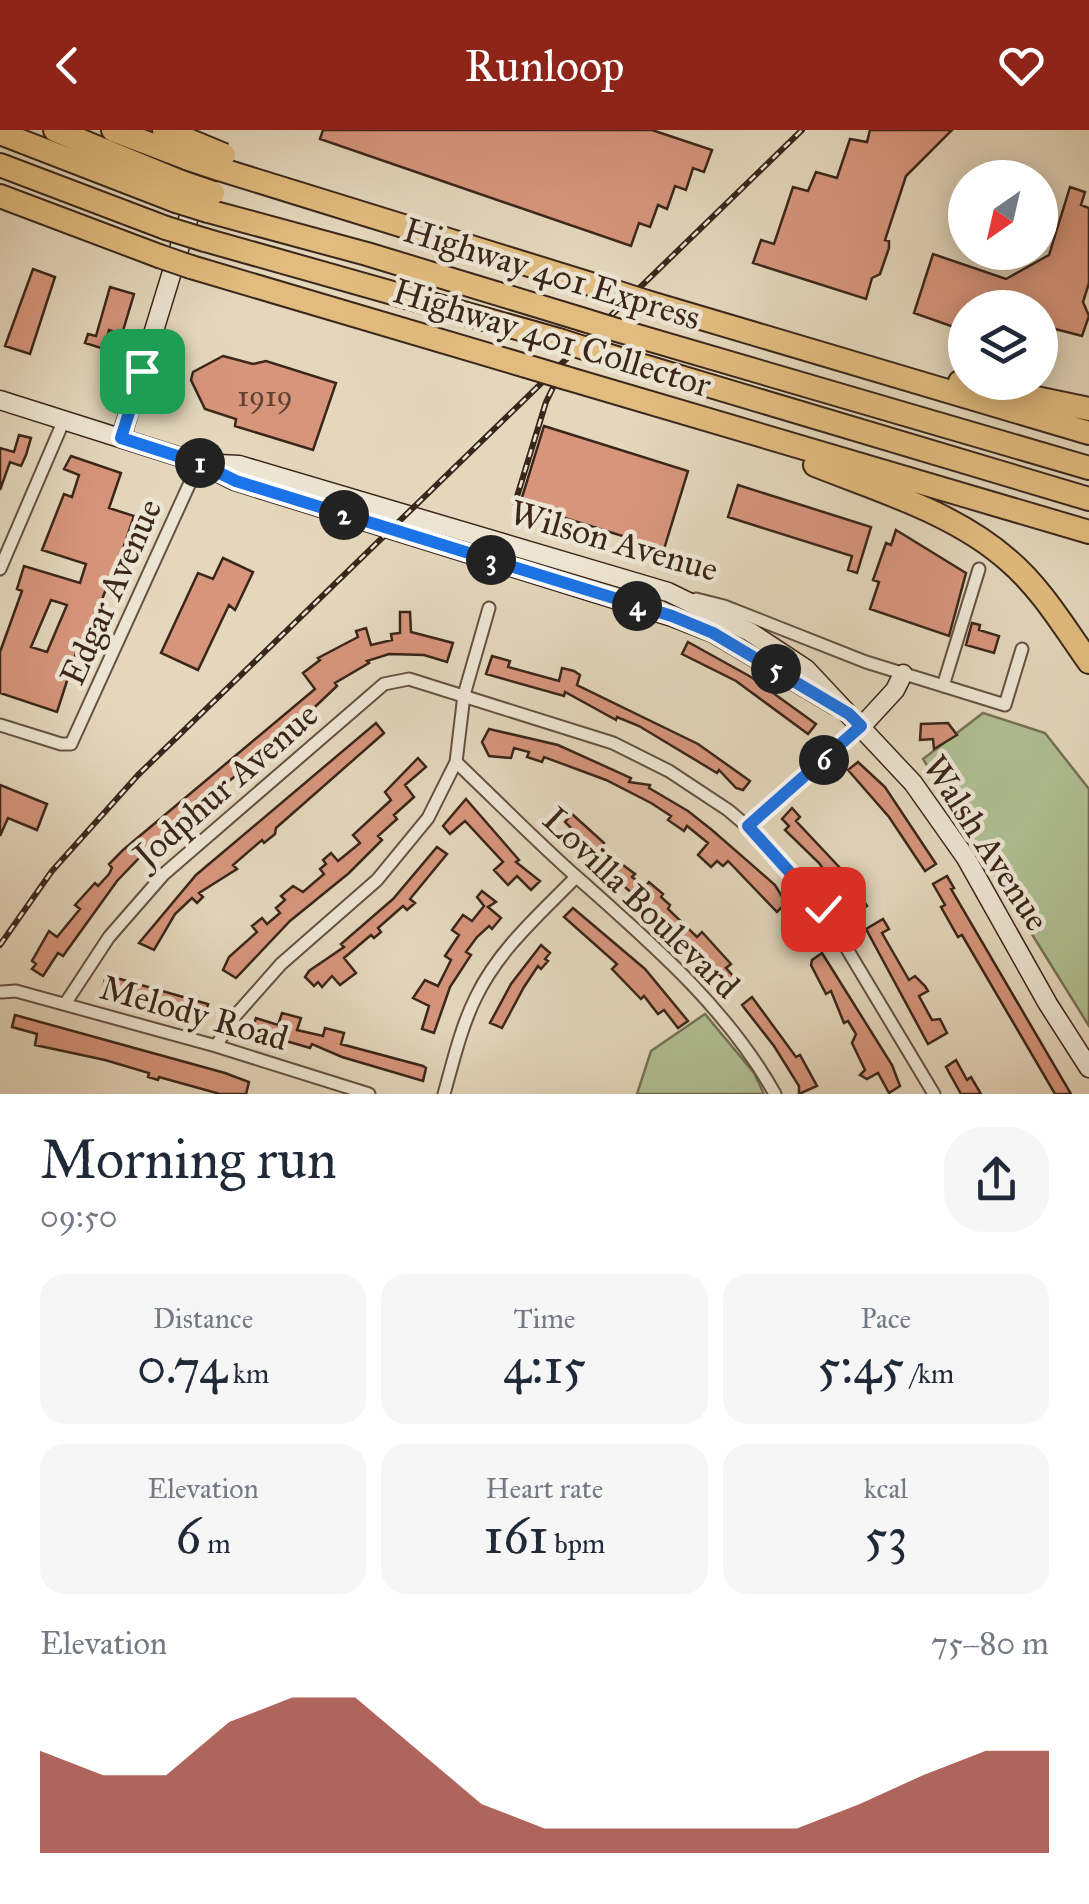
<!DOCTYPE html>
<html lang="en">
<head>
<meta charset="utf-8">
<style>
	:root { --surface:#fff; --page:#f6f6f7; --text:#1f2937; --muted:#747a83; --accent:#8f2418 }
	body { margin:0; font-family:"IM FELL Great Primer",serif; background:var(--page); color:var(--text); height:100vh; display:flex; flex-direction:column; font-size:38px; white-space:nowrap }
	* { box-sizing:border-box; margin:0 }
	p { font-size:32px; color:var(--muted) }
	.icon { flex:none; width:55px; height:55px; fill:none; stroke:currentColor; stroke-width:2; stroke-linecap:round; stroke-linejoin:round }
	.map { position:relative; height:964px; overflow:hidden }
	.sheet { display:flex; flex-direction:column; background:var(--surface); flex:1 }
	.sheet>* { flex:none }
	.needle { width:65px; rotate:214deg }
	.controls { position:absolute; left:948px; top:30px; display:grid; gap:20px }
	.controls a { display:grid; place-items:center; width:110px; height:110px; border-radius:50%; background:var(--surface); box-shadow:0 5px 25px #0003; font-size:50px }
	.pin { position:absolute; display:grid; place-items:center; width:85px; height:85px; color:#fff; margin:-42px; border-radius:20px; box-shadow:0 5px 15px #0006 }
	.km { position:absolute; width:50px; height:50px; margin:-25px; border-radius:50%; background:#222; color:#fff; font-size:28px; line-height:50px; text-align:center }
	.round { display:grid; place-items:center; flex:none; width:105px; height:105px; border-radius:40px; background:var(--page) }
	.overview { display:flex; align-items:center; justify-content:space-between; height:170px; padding:0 40px }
	h1 { font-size:55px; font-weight:600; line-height:75px }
	.figures { display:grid; grid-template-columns:repeat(3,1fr); gap:15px; height:170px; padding:10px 40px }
	.figures div { display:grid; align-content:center; border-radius:25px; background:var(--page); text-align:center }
	.figures b { font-size:50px; font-weight:600 }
	.figures small { font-size:28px; font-weight:400 }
	.figures p { font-size:28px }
	.chart { height:280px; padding:20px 40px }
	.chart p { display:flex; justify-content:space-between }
	.chart svg { width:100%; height:180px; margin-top:10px; fill:var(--accent); opacity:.7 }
	header { display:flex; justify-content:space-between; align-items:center; height:130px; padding:0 40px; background:var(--accent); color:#fff; font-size:45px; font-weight:600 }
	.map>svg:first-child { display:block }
</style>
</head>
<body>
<header><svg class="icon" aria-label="back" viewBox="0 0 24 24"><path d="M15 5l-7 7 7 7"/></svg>Runloop<svg class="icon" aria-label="heart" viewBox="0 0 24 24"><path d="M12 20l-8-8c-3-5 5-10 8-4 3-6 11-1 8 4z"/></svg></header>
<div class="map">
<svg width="1089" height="964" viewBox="0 0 1089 964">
	<rect width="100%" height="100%" fill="#e4d7bc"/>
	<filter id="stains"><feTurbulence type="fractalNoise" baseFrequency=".002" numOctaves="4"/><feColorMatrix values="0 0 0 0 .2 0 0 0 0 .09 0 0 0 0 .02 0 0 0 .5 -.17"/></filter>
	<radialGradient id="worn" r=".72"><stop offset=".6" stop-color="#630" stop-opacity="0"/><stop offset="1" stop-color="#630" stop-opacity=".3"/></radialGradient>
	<path fill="#b0bf93" stroke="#757256" stroke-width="2.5" d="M983,583L1045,603L1089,659V896L923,629Z
		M705,884L754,943L764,964H637L651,921Z"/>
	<path fill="#d7957c" stroke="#3a261a" stroke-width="2.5" fill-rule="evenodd" d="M323,0H652L712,20L704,42L693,38L686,60L675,56L667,79L658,75L650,97L639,93L631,116L320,9Z
		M870,0H952L906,46L885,110L889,111V118L880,144L872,148L866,169L753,133L761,110L774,114L793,57L808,61L816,42L837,48L850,9L867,12Z
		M1070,57L1085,62L1081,75L1089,78V153L1083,172L1089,186L1082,206L1040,195V178H965V201L914,183L933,124L1006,149L1049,125Z
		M33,139L55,147L30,224L5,216Z
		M110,157L134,164L122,204L109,200L104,219L85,213L88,204L96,206Z
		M223,226L253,234L266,231L336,253L313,320L235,296L236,289L205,279L191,250L193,242Z
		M544,296L688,341L664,419L520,374Z
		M19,305L31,308L26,325L21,336L10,332L0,360V318L14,322Z
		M71,326L121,343L109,378L134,386L121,425L127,427L118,453L109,451L89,504L103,513L86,510L80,524L76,523L57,582L0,563V522L22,461L17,459L24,436L80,453L86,434L42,420L64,364L72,367L79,345L64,339ZM51,470L67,475L47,522L31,517Z
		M738,355L871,397L857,443L848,440L852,426L728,387Z
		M896,400L966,443L949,506L870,479L879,452L873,450L886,413L891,415Z
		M223,428L253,442L235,480L229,475L198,540L161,523L198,443L213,449Z
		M400,482H410L411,502L453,513L447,532L424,525L389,524L367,531L369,533L335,553L337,556L299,592L143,724L117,751L63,826L58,823L43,846L32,839L36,834L32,831L49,801L57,807L80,779L75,775L95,753L98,756L109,744L112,738L109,734L123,720L315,559L303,543L320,530L318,528L358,507L356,501L366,498L371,515L392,510L391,504L400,503Z
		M972,493L980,495L979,500L999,506L994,523L966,515Z
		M688,512L751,547L816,594L808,604L736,551L682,524Z
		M492,526L510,531L508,537L559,551L562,538L574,541L580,545L577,555L698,614L750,651L743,660L736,658L719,640L717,643L639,596L617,587L616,590L565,562L564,566L486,544Z
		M376,593L384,603L276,698L275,704L264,713L262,710L233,735L237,739L199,763L203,767L197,773L192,768L175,784L154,820L139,813L196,745Z
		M948,593L957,605L934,619L933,609L920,610L921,594Z
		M489,599L558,615L631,648L629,652L650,655L649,658L688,681L712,700L775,755L786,773L777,782L728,731L723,736L717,731L711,737L698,725L708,713L687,696L684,701L668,690L671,686L651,673L606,650L544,627L542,632L527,627L529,622L514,618L511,628L489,626L482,612Z
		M418,628L426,637L405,655L414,667L394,685L397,689L378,706L382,710L349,743L290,791L236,848L223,840L229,827L257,802L252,796L262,788L267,794L280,783L276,778L285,770L281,766L293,756L303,762L324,744L320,739L326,734L323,730L331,723L338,731L360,713L353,705L391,670L385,662Z
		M858,632L885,657L936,734L925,741L889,687L848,640Z
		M0,655L47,674L37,700L8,688L0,706Z
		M466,669L519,730L516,732L540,751L531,760L517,746L508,755L494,740L503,732L465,691L450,704L443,696Z
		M792,678L800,687L796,691L841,739L867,776L857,783L851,778L819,733L785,700L789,696L782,689Z
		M572,684L604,713L600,718L635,744L632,747L645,757L649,752L663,764L661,767L670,775L668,779L697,807L702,802L731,834L726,838L741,855L728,866L651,785L654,782L569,709L566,705L572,699L565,692Z
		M437,717L447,724L410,769L415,773L407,780L403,776L378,798L381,802L374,808L371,805L344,828L356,843L340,855L332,846L322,857L318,852L314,856L305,847L309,841L344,817L341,814L393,769Z
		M947,746L954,758L951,759L1071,964H1055L962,805L958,807L941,777L945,775L933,754Z
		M482,761L496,772L488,777L501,788L492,799L489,796L477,807L466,822L471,825L450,857L434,903L422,899L429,876L413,868L425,850L438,856L451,830L445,826L459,805L452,800L463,785L472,791L484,776L477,767Z
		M573,778L645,839L688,891L678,898L664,880L658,884L644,866L641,869L612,839L617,834L564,787Z
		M883,789L889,799L882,803L909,850L915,846L925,856L928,861L919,866L932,890L940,889L947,903L928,914L866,799Z
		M541,815L550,823L545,829L548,831L541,839L538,836L524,857L502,898L490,893L511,854Z
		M822,823L892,935L900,956L889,963L878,943L867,949L860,945L865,940L852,913L856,904L848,891L844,893L831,861L826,864L811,835L812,830Z
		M106,845L208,874L204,887L103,858Z
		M752,867L796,927L800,925L817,956L799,964V956L774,916L742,875Z
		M282,883L301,888L297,900L323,906L325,898L344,903L341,914L423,936L426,938L423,951L342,927L312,914L310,918L252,901L256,888L278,895Z
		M15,885L225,943L249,952L246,964H220L159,947L158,950L148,947L149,943L105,930L35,915L37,904L12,897Z
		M956,930L967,950L971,947L981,964H961L946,937Z"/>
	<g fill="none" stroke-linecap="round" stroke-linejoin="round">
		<g stroke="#645242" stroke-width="15">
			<path id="street" d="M0,439L64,290
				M696,469L724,476L866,532L1005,575L1022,519
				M943,556L979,439
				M0,595L61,614H71L199,333
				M456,632C497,671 537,712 579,749C651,813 727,878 775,964
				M748,697L861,597
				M2,862L16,861L216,916L369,964
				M65,874L109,807L164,744L384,554L409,549L613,613L669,641L728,680L748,697L823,779L934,964
				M216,916L235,886L281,834L377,750L428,688L456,632L464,565L489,478
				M444,964C453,932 461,897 476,867C499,819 540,784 576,747"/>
		</g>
		<g stroke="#3a261a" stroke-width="21">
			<path id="secondary" d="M0,270L199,333L235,351L672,487L713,503L836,576
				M121,308L195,67
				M199,333L239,335L668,462L750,502L806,539L913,653L966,728L1048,874L1089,938
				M861,597L895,560L903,544"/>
		</g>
		<g stroke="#3a261a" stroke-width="26">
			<path id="highway" d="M55,0L181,52
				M113,0L189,29
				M164,0L200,15
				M0,3L176,71
				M0,35L166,98
				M219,39L610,160
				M0,66L159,126
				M208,81L367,124L581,189
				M205,110L559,210
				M191,137L526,236
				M647,172L1089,303
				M610,198L1089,338
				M590,220L1089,369
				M566,248L1089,402
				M960,252L1089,279
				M815,335C880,361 955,383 1008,430C1041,458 1064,497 1089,532"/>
		</g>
		<use href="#street" stroke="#ede5d3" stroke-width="11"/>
		<use href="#secondary" stroke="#ede5d3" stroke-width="18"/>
		<use href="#highway" stroke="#e2bc7e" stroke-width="22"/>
		<g stroke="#3a261a" stroke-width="6">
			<path id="rail" d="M515,373L546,272L561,241
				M0,815L52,741L138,645L802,0"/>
		</g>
		<use href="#rail" stroke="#ede5d3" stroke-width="2.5" stroke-dasharray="8" stroke-linecap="butt"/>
		<g stroke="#3a261a" stroke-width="26" stroke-linecap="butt">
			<path id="highway-bridge" d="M200,15L224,25
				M189,29L219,39
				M181,52L213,63
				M176,71L208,81
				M166,98L205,110
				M159,126L191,137
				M610,160L647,172
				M581,189L610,198
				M559,210L590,220
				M526,236L566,248"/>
		</g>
		<use href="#highway-bridge" stroke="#e2bc7e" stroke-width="22"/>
	</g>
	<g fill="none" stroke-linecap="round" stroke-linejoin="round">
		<g stroke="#fff" stroke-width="20">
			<path id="route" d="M142,241L121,308L199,333L236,351L672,486L713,503L849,584L861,596L748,696L823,779"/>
		</g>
		<use href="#route" stroke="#1a73e8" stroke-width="12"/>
	</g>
	<g text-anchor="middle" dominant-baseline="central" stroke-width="9" stroke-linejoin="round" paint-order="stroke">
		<g font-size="30" fill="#614232">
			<text x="265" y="266">1919</text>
		</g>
		<g font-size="35" fill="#3a261a" stroke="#ede5d3">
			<text transform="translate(552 144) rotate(17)">Highway 401 Express</text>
			<text transform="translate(552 208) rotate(17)">Highway 401 Collector</text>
			<text transform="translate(614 411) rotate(16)">Wilson Avenue</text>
			<text transform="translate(111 462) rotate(-66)">Edgar Avenue</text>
			<text transform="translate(226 655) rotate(-41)">Jodphur Avenue</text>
			<text transform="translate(986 713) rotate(57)">Walsh Avenue</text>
			<text transform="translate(641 773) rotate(44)">Lovilla Boulevard</text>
			<text transform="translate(194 883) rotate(16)">Melody Road</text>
		</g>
	</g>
	<rect width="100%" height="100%" filter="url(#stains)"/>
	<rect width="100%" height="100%" fill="url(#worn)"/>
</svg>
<div class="controls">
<a><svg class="needle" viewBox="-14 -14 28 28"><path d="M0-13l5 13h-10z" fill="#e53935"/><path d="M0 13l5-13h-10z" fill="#747a83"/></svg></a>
<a><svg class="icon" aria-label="layers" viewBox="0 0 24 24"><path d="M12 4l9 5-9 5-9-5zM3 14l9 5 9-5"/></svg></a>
</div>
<div class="pin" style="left:142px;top:241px;background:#1e9e55"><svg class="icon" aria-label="arrive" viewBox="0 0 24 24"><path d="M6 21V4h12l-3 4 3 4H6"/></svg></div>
<div class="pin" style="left:823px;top:779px;background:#d93025"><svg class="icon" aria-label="check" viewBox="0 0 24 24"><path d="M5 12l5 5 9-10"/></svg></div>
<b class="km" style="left:200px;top:333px">1</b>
<b class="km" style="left:344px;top:385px">2</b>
<b class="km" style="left:491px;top:430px">3</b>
<b class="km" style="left:637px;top:476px">4</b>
<b class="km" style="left:776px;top:539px">5</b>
<b class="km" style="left:824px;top:630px">6</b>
</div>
<section class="sheet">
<div class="overview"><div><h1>Morning run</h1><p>09:50</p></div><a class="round"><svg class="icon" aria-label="share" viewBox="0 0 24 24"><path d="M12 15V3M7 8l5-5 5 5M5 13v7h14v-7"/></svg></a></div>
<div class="figures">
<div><p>Distance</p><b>0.74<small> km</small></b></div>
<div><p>Time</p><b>4:15</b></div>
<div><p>Pace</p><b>5:45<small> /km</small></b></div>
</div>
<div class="figures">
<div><p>Elevation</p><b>6<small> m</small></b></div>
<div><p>Heart rate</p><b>161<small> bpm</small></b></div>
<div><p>kcal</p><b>53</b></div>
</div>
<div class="chart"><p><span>Elevation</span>75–80 m</p>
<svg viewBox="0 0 160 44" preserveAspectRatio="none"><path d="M0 44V19L10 25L20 25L30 12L40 6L50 6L60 19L70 32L80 38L90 38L100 38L110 38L120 38L130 32L140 25L150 19L160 19V44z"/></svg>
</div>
</section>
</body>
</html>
